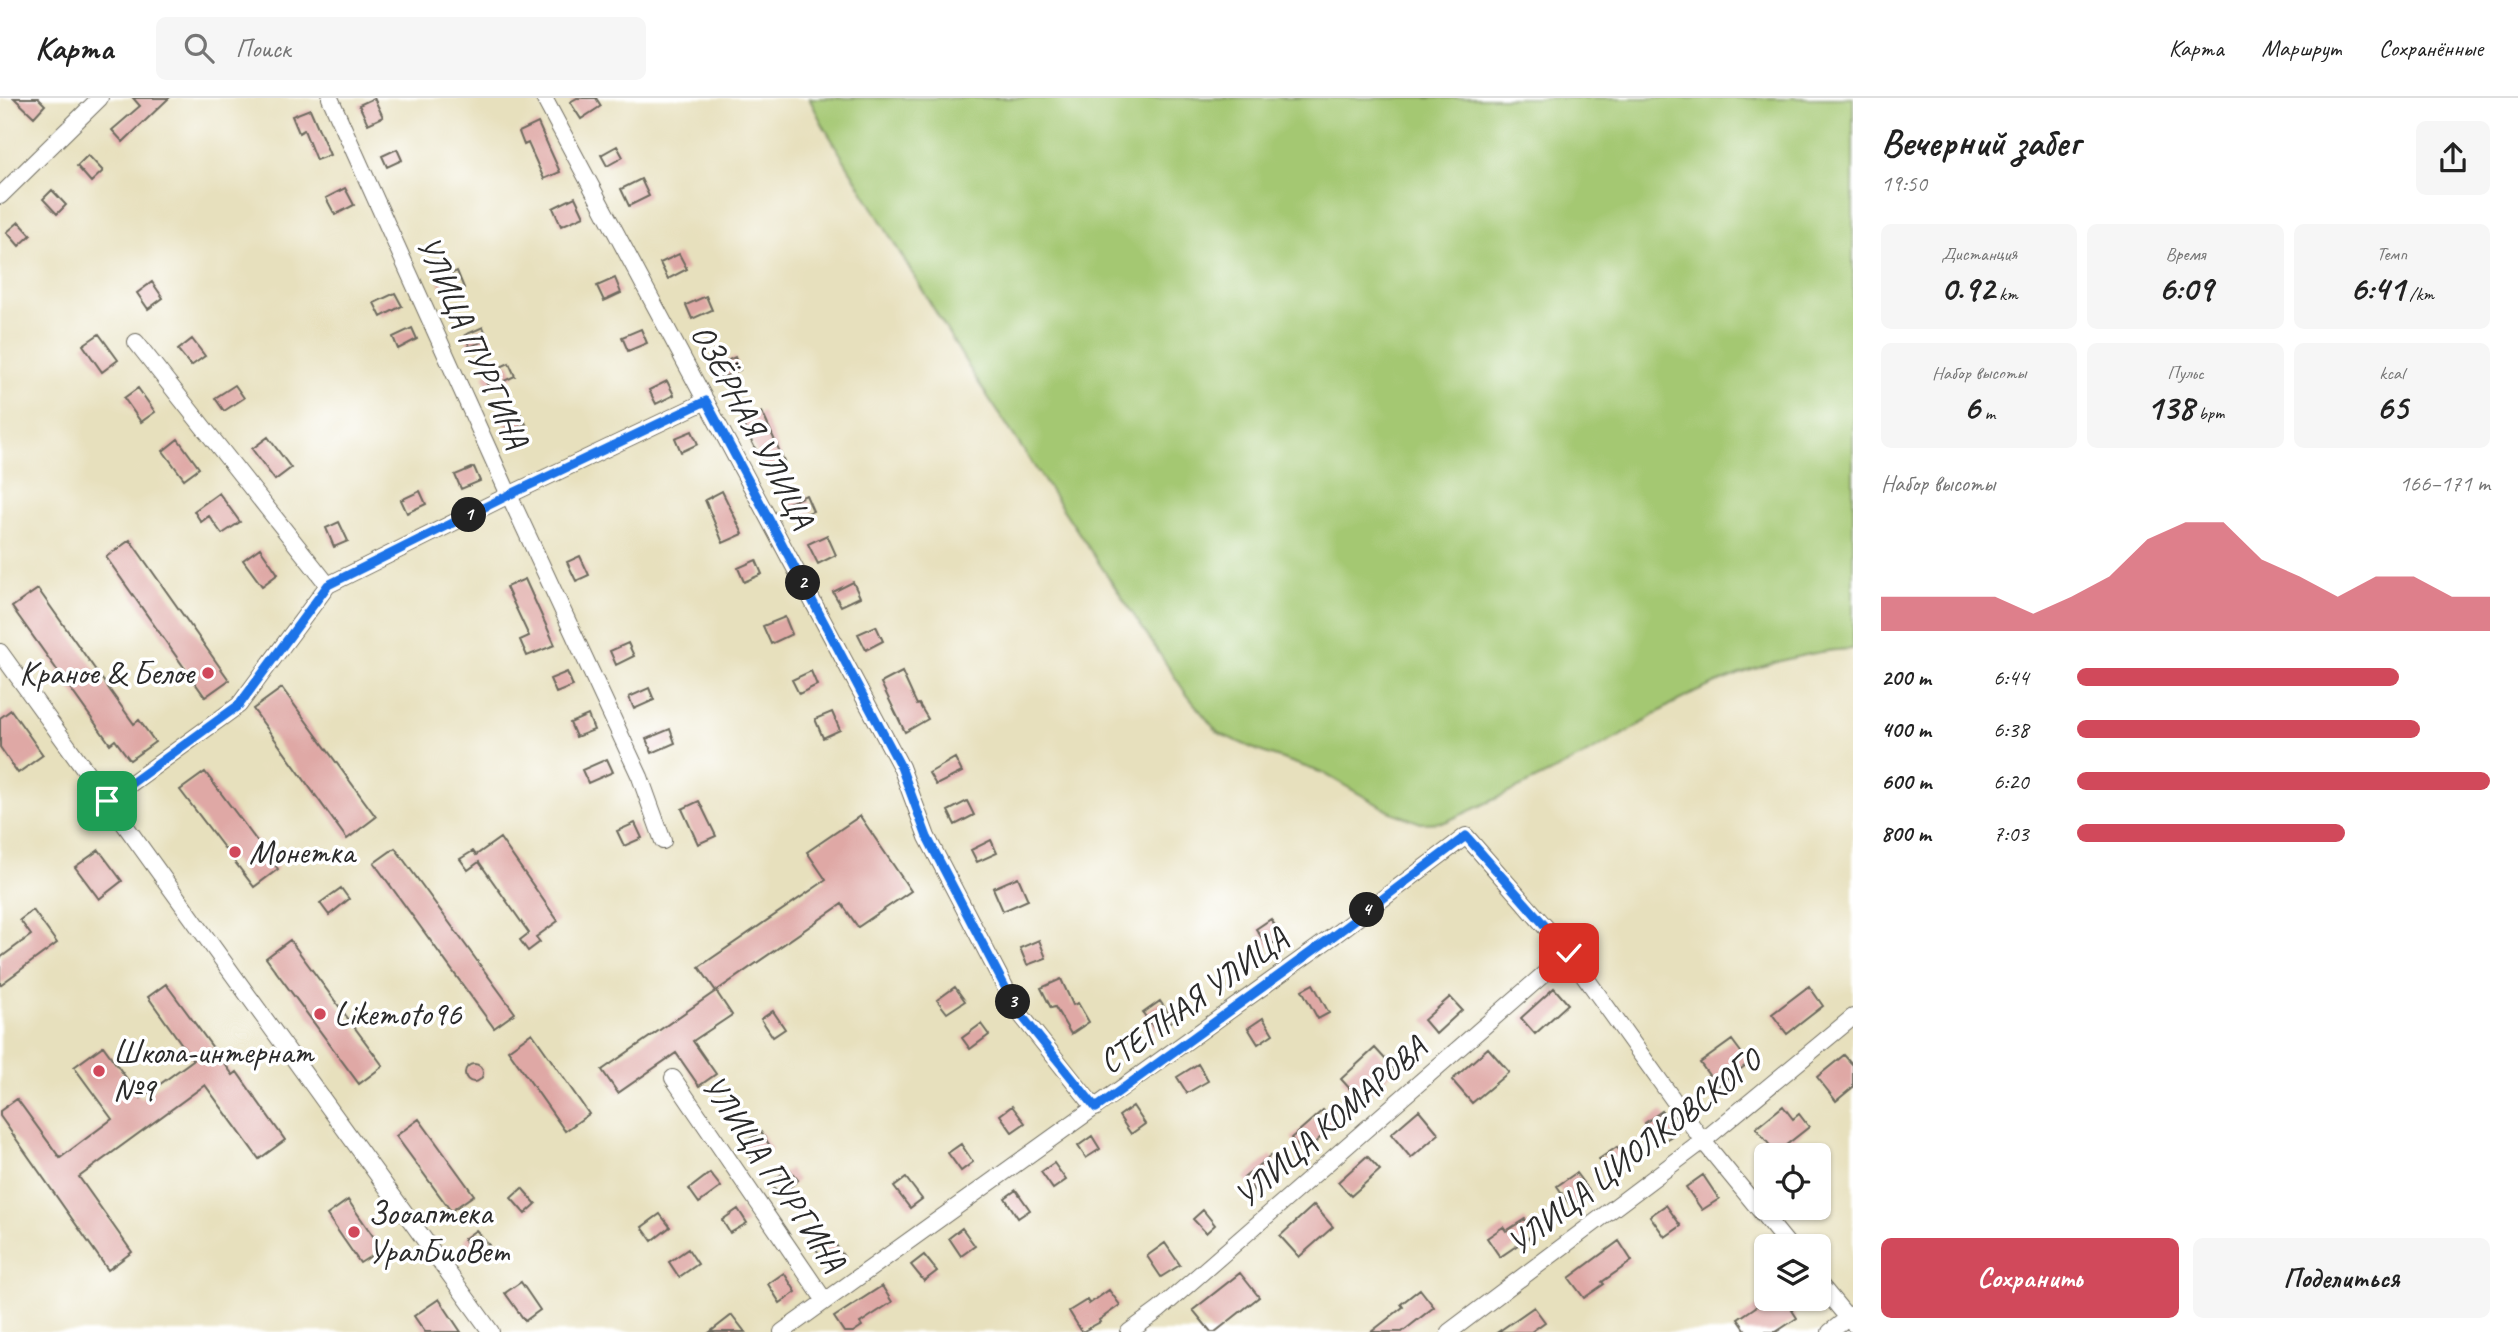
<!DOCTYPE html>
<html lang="ru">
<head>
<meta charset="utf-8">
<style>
	:root { --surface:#fff; --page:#f6f6f6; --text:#222; --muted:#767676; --line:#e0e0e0; --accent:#d1495b }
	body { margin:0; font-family:Caveat,sans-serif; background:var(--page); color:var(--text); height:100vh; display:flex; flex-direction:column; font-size:26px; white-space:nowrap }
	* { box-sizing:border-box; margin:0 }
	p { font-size:23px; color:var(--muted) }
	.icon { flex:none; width:38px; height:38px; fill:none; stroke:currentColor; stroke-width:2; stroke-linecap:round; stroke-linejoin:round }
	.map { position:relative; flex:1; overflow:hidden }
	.drawer { display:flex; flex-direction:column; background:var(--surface); width:665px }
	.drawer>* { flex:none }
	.tools { position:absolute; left:1754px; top:1045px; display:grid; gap:14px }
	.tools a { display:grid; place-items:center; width:77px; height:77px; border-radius:10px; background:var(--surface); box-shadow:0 2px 5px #0004; font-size:35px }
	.pin { position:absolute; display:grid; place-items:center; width:60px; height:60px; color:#fff; margin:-30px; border-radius:14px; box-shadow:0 4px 10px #0006 }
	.km { position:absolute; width:35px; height:35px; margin:-18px; border-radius:50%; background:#222; color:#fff; font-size:19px; line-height:35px; text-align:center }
	.round { display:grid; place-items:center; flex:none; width:74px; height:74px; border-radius:10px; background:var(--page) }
	.overview { display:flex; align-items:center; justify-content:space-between; height:119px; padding:0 28px }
	h1 { font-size:38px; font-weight:700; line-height:52px }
	.metrics { display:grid; grid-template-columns:repeat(3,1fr); gap:10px; height:119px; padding:7px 28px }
	.metrics div { display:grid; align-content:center; border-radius:10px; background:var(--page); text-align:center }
	.metrics b { font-size:35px; font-weight:700 }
	.metrics small { font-size:19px; font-weight:400 }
	.metrics p { font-size:19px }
	.chart { height:196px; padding:14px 28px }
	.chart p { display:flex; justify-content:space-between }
	.chart svg { width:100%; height:126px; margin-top:7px; fill:var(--accent); opacity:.7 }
	.cta { display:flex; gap:14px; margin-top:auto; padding:14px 28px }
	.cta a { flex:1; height:80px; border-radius:10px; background:var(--accent); color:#fff; font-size:28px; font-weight:700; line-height:80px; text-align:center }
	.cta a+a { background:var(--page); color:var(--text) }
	ul { padding:0 28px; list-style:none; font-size:23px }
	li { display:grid; grid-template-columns:112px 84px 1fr; align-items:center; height:52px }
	li i { height:18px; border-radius:9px; background:var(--accent) }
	header { display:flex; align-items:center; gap:42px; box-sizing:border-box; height:98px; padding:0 35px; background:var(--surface); border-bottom:2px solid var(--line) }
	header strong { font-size:33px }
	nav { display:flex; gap:38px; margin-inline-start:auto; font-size:24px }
	.search { width:490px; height:63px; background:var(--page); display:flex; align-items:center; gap:18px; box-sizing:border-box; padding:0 24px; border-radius:10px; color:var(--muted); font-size:26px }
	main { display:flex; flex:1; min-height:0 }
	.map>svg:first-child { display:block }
</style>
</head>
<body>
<header>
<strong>Карта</strong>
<div class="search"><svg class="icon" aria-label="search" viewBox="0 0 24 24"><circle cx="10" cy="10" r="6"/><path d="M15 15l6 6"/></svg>Поиск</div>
<nav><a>Карта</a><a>Маршрут</a><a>Сохранённые</a></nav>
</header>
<main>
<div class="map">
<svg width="1853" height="1234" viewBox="0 0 1853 1234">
	<rect width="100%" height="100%" fill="#fff"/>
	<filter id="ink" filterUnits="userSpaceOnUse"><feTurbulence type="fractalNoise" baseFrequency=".0143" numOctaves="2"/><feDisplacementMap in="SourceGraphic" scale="14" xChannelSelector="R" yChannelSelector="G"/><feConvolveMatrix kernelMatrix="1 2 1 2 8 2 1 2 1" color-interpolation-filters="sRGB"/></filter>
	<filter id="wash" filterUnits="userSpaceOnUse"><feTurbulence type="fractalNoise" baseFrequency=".00686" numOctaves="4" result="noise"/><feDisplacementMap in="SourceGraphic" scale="28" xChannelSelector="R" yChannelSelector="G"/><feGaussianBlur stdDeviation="1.57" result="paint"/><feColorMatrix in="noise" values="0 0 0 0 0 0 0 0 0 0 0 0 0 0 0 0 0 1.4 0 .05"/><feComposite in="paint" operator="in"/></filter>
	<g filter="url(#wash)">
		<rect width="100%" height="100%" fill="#e7e0bd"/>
		<path fill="#a4c872" stroke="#687a4e" stroke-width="2" d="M809,0H1853V551C1800,552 1723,579 1676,604C1660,612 1646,623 1631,632C1571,666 1507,696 1445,724L1421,725L1391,714L1323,675L1259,653L1218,635L1187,597L976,281L823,27Z"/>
		<g id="blocks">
			<path fill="#dfa8a5" d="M14,0H38L45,7L34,19Z
				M133,0H169L123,44L112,32L140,8Z
				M374,0L383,19L368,26L359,7Z
				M577,0H596L601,8L581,21L570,4Z
				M310,11L330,57L316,62L304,32L299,35L292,18Z
				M538,25L560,74L544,81L528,45L524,47L519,34Z
				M617,48L623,59L607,68L601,57Z
				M397,51L402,62L387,69L382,58Z
				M88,57L103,73L91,84L77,68Z
				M641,81L649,98L629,108L621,91Z
				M345,90L354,107L335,117L326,100Z
				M52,92L66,107L57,116L43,101Z
				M575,99L584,118L561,128L553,110Z
				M19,124L31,137L19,148L7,134Z
				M679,156L687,171L668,181L660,165Z
				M457,173L464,190L445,198L438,182Z
				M615,180L621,195L604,203L597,188Z
				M152,184L163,200L148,211L137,195Z
				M395,195L402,208L381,219L374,205Z
				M706,198L712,212L692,221L686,207Z
				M483,229L488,241L470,249L465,237Z
				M412,230L417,241L398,251L393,239Z
				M641,231L647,245L628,253L622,239Z
				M99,236L118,262L102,274L83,247Z
				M192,241L205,258L191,268L178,252Z
				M735,259L740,272L721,280L716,268Z
				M509,265L515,278L489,290L483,277Z
				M667,283L674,297L656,306L649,292Z
				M235,287L244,300L224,313L215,300Z
				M138,290L155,314L141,324L124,300Z
				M762,314L784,363L766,372L741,323Z
				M520,315L526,326L509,334L504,322Z
				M692,333L698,346L681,354L675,340Z
				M268,339L291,370L275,382L252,351Z
				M178,341L199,370L184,381L163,353Z
				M474,369L480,383L461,391L455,377Z
				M420,393L426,406L407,415L401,402Z
				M722,393L743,436L723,445L705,402Z
				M219,395L240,424L222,436L209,418L201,424L194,413Z
				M806,397L813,413L794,421L787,406Z
				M339,424L348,443L334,449L326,430Z
				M827,437L836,457L818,466L808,446Z
				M130,442L229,582L205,599L106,459Z
				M260,450L278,476L262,488L243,462Z
				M580,458L589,477L576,483L567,464Z
				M756,462L762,476L744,484L738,470Z
				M525,481L555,547L527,558L520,542L529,538L506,489Z
				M853,484L860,499L841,508L833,494Z
				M38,491L134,626L139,622L155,644L130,662L115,642L110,646L12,509Z
				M785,519L792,536L771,546L763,528Z
				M876,528L883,543L866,552L858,536Z
				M628,545L634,558L616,567L610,553Z
				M811,573L817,587L799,596L792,582Z
				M567,574L573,588L556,595L550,581Z
				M902,574L917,607L919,606L928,621L905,634L881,585Z
				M282,590L376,719L347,741L253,611Z
				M649,590L654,602L634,611L629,599Z
				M11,612L43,657L18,675L0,649V620Z
				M832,614L840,632L823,640L815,621Z
				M588,617L594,632L576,639L570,625Z
				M670,631L675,645L652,655L646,641Z
				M955,660L962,674L936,687L929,675Z
				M607,661L613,674L588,685L582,672Z
				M205,674L278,771L254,789L180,692Z
				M699,703L716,738L698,746L682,711Z
				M967,703L974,717L955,727L948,713Z
				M860,718L911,793L858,829L842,806L716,893L699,869L826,782L807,754Z
				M635,725L642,740L624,748L617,733Z
				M500,740L558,823L536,839L540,844L528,853L520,842L529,835L479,764L468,772L460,761L473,753L476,757Z
				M991,742L997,755L977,764L971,752Z
				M395,750L515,915L494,930L374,765Z
				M99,752L122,783L99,801L75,769Z
				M1018,779L1028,802L1003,813L993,790Z
				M341,790L349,801L329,817L320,805Z
				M33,812L57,845L0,887V860L31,837L20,822Z
				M1271,821L1282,839L1268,849L1256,831Z
				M290,842L383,968L359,986L266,860Z
				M1039,842L1046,860L1027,867L1020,850Z
				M1061,881L1073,907L1078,905L1089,924L1071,936L1055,909L1051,910L1041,890Z
				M166,886L233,977L237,974L285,1042L259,1061L205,987L79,1079L132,1154L108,1172L0,1018V1013L17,1001L60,1060L112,1021L74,969L103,948L141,1000L193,962L148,899Z
				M1313,886L1329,915L1318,921L1302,892Z
				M1809,888L1823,908L1787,936L1772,916Z
				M955,889L965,903L947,915L937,902Z
				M1554,890L1568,906L1535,936L1521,920Z
				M716,893L732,917L693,943L716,976L699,988L676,955L618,995L602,972Z
				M1450,899L1462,912L1436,936L1424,922Z
				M1160,903L1173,922L1156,933L1143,915Z
				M773,913L785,931L773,939L761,921Z
				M1263,920L1273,936L1258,946L1248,930Z
				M981,926L989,937L970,951L962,940Z
				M532,935L589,1016L565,1033L508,952Z
				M1732,942L1749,965L1717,988L1700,965Z
				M1375,950L1395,972L1361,1003L1341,981Z
				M1488,950L1509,974L1472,1005L1452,982Z
				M1844,957L1853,967V989L1836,1003L1817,979Z
				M1198,966L1208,983L1187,995L1177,979Z
				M465 975a9 9 0 1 1 18 0a9 9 0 1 1-18 0Z
				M1012,1008L1025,1025L1012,1034L1000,1017Z
				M1133,1008L1145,1026L1131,1036L1119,1018Z
				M1783,1008L1793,1021L1799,1016L1809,1029L1776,1055L1756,1030Z
				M1323,1012L1336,1026L1303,1055L1291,1040Z
				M1419,1012L1439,1036L1411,1060L1391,1036Z
				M1662,1013L1677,1034L1660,1046L1645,1025Z
				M419,1021L474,1097L451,1113L396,1038Z
				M761,1034L772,1051L753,1062L742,1046Z
				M1092,1038L1100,1051L1086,1060L1078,1048Z
				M961,1046L973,1064L961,1073L948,1055Z
				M1617,1049L1630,1068L1612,1081L1599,1061Z
				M1271,1057L1284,1073L1257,1096L1244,1080Z
				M1367,1058L1380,1072L1351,1098L1338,1084Z
				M1054,1065L1066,1082L1053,1091L1041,1074Z
				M789,1071L798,1082L780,1097L770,1085Z
				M710,1075L721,1089L699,1105L689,1091Z
				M1576,1075L1590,1094L1571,1108L1557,1088Z
				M1703,1077L1719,1101L1702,1112L1686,1089Z
				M906,1080L922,1101L910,1110L894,1089Z
				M522,1090L536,1106L525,1116L511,1100Z
				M1016,1092L1030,1112L1018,1120L1005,1100Z
				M348,1102L382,1151L360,1165L327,1117Z
				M1314,1107L1333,1129L1299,1159L1280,1138Z
				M1666,1107L1681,1128L1665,1139L1650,1118Z
				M738,1111L747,1125L730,1135L722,1122Z
				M1203,1112L1215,1127L1206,1135L1193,1121Z
				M660,1116L670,1129L652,1143L642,1129Z
				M1525,1121L1534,1136L1500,1159L1487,1140L1503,1129L1506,1133Z
				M962,1130L975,1148L961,1158L949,1140Z
				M476,1132L489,1147L476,1157L464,1141Z
				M832,1141L844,1159L829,1170L816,1151Z
				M1619,1143L1632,1163L1602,1184L1604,1186L1584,1200L1569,1180Z
				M1165,1145L1180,1167L1161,1179L1147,1158Z
				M688,1151L698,1166L679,1179L669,1164Z
				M924,1157L937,1173L924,1183L911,1167Z
				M784,1175L796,1194L780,1205L768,1186Z
				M1240,1175L1259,1199L1215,1234H1211L1193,1212Z
				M521,1184L540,1212L525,1223L505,1195Z
				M882,1188L892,1204L860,1225L862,1228L853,1234H844L834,1219Z
				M1420,1191L1434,1209L1402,1234H1371L1403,1209L1401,1206Z
				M1109,1192L1120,1207L1099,1222L1100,1224L1082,1234L1069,1213L1087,1202L1089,1206Z
				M1769,1200H1784L1797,1220L1776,1234H1747L1738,1221Z
				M439,1201L461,1234H425L414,1218Z
				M1534,1209L1545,1224L1531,1234H1498Z
				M732,1217L745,1234H710Z"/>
		</g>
	</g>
	<g filter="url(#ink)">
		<use href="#blocks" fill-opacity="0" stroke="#6d6a5e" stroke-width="2"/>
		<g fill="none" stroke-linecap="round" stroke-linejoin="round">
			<g stroke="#6d6a5e" stroke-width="18">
				<path id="minor" d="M330,0L509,397L640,679L663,743
					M544,0L901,669L927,739L1017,912L1095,1010
					M0,98L100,0
					M136,244L328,487
					M0,554L491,1234
					M107,703L239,607L328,487L509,397L706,303
					M673,980L825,1203
					M1818,1184L1853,1226
					M782,1234L1332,839L1466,738L1568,855L1703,1043L1789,1148
					M1129,1234L1159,1212L1568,855
					M1449,1234L1703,1043L1853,919
					M1830,1234L1853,1216"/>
			</g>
			<use href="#minor" stroke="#fff" stroke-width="16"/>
		</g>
	</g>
	<g fill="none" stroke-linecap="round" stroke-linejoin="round" filter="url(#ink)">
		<g stroke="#fff" stroke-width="14">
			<path id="route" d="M107,703L239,607L328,487L509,397L706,303L901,669L927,739L1017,912L1096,1010L1332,839L1466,738L1569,855"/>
		</g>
		<use href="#route" stroke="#1a73e8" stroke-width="9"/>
	</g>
	<g fill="#d1495b" stroke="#fff" stroke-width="2.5">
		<circle cx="208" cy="575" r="7"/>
		<circle cx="235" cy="754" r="7"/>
		<circle cx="320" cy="916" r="7"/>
		<circle cx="99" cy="973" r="7"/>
		<circle cx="354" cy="1134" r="7"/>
	</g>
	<g text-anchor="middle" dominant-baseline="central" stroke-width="7" stroke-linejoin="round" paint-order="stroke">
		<g font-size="33" fill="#2b2b2b" stroke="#fff">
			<text transform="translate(473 244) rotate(66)">УЛИЦА ПУРГИНА</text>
			<text transform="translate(753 328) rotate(62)">ОЗЁРНАЯ УЛИЦА</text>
			<text transform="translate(1193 902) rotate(-36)">СТЕПНАЯ УЛИЦА</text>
			<text transform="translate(1330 1024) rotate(-41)">УЛИЦА КОМАРОВА</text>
			<text transform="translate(1634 1054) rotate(-38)">УЛИЦА ЦИОЛКОВСКОГО</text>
			<text transform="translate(774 1075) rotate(56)">УЛИЦА ПУРГИНА</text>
		</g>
		<g font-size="33" fill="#2b2b2b" stroke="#fff" text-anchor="start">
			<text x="194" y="575" text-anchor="end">Краное &amp; Белое</text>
			<text x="249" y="754">Монетка</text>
			<text x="334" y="916">Likemoto96</text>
			<text x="113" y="954">Школа-интернат<tspan x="113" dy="38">№9</tspan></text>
			<text x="368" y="1115">Зооаптека<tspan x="368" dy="38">УралБиоВет</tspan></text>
		</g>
	</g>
</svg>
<div class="tools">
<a><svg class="icon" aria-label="locate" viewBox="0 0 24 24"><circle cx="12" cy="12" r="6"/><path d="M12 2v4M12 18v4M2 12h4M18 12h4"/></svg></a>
<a><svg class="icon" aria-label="layers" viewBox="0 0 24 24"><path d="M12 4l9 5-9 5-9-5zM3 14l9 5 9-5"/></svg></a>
</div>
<div class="pin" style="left:107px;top:703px;background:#1e9e55"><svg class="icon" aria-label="arrive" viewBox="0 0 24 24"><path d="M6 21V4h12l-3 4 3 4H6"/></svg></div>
<div class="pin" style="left:1569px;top:855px;background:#d93025"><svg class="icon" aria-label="check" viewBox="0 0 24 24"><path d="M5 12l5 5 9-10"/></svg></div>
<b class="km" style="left:469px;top:417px">1</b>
<b class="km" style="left:803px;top:485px">2</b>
<b class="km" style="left:1013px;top:904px">3</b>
<b class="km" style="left:1367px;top:812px">4</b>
</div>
<section class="drawer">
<div class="overview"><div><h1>Вечерний забег</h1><p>19:50</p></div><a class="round"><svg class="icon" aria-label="share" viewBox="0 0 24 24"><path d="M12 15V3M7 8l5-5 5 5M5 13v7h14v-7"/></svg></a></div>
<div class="metrics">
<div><p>Дистанция</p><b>0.92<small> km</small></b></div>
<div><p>Время</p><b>6:09</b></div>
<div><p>Темп</p><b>6:41<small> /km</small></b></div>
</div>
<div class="metrics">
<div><p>Набор высоты</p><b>6<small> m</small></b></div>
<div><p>Пульс</p><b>138<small> bpm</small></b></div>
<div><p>kcal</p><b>65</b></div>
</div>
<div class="chart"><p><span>Набор высоты</span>166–171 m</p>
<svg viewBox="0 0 160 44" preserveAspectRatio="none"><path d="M0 44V32L10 32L20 32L30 32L40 38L50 32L60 25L70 12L80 6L90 6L100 19L110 25L120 32L130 25L140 25L150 32L160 32V44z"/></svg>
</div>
<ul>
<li><b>200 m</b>6:44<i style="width:78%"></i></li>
<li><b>400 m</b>6:38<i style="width:83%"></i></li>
<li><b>600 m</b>6:20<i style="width:100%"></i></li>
<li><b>800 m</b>7:03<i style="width:65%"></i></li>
</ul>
<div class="cta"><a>Сохранить</a><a>Поделиться</a></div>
</section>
</main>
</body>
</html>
